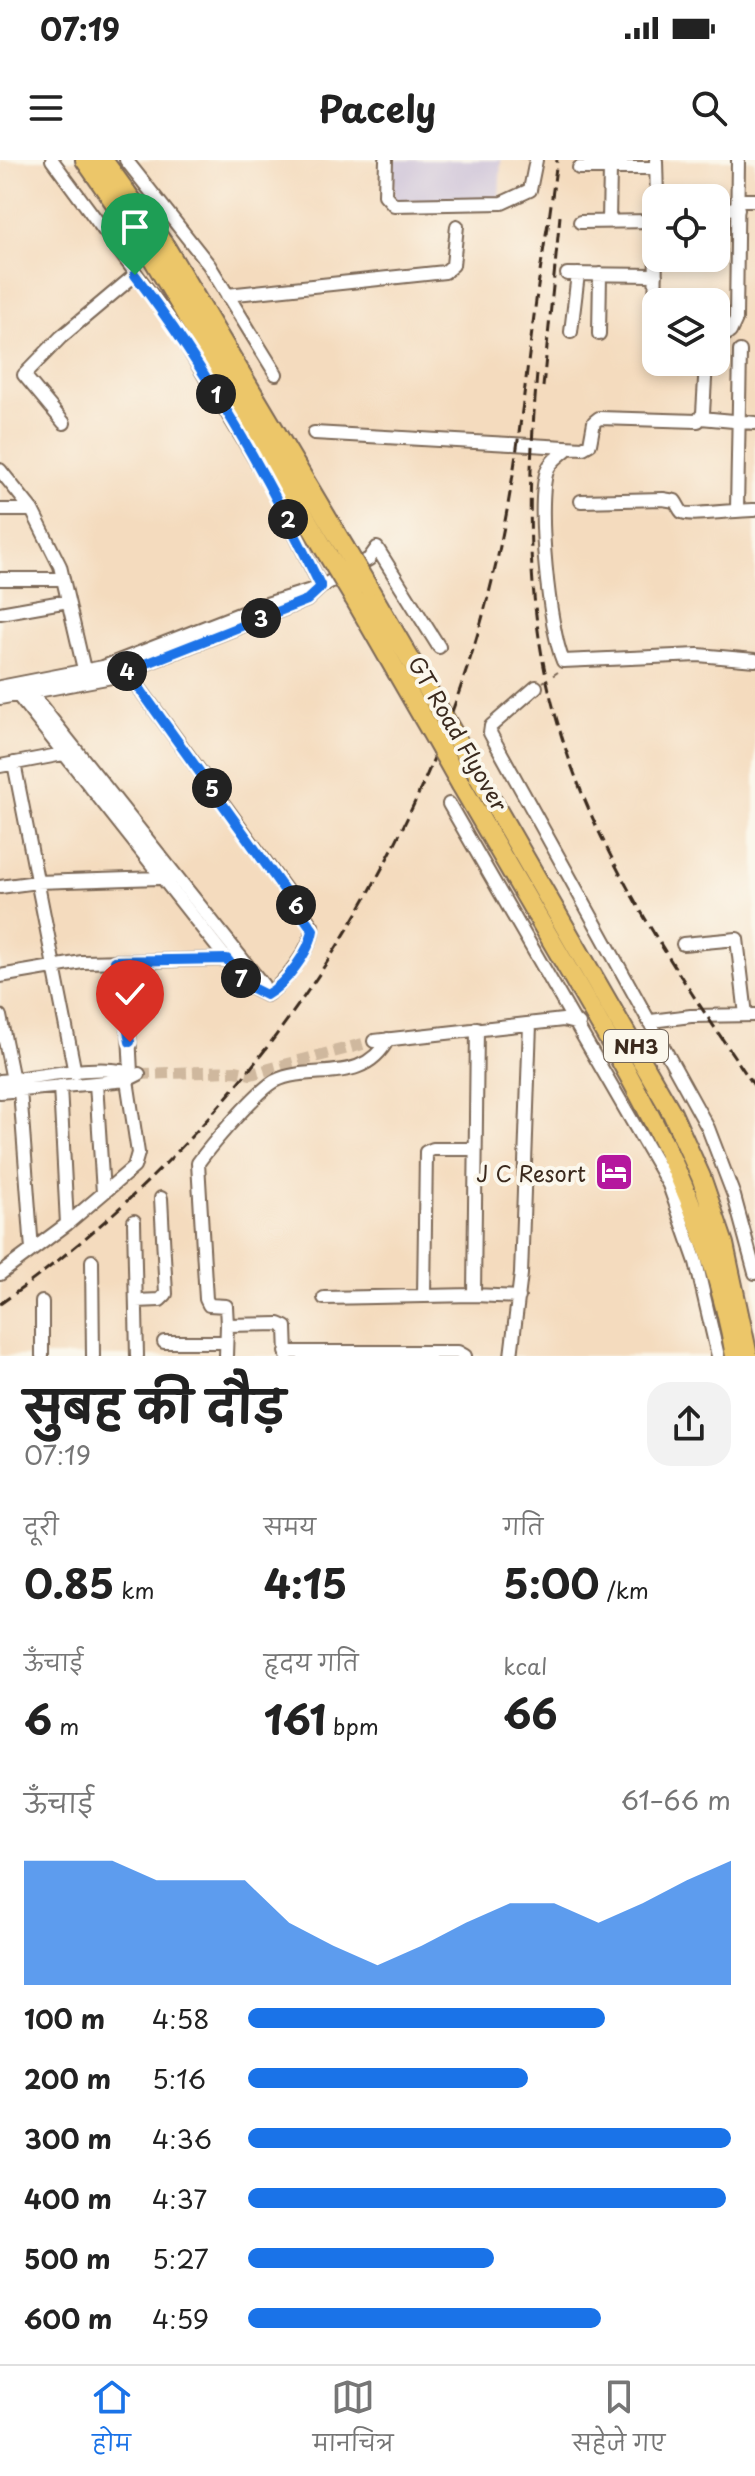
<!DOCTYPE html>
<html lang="hi">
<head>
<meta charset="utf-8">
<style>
	:root { --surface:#fff; --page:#f2f2f2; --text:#222; --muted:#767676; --line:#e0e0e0; --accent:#1a73e8 }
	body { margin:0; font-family:"Playpen Sans","Playpen Sans Deva",sans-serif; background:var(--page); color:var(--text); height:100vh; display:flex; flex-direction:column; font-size:30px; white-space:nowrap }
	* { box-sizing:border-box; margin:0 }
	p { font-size:26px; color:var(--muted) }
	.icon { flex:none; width:44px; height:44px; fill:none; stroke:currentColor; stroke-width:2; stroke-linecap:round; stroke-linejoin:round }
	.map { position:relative; height:1196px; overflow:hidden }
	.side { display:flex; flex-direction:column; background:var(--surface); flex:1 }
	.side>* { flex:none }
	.fabs { position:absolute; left:642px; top:24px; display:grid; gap:16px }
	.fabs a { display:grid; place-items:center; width:88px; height:88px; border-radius:16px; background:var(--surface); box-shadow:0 4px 12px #0003; font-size:40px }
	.pin { position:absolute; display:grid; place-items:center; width:68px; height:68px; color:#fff; margin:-82px -34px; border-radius:50% 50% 50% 0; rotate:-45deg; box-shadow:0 0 8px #0007 }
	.pin .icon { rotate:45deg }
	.km { position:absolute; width:40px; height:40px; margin:-20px; border-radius:50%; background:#222; color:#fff; font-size:22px; line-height:40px; text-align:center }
	.round { display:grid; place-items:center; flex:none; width:84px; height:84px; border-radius:24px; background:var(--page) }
	.headline { display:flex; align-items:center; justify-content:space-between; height:136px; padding:0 24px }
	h1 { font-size:44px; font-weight:700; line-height:60px }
	.metrics { display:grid; grid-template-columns:repeat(3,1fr); gap:12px; height:136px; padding:8px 24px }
	.metrics div { display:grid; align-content:center }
	.metrics b { font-size:40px; font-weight:700 }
	.metrics small { font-size:22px; font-weight:400 }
	.metrics p { font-size:22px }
	.chart { height:224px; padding:16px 24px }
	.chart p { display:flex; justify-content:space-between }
	.chart svg { width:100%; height:144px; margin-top:8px; fill:var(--accent); opacity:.7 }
	ul { padding:0 24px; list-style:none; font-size:26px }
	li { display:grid; grid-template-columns:128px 96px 1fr; align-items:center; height:60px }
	li i { height:20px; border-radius:10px; background:var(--accent) }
	.status { display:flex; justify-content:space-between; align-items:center; height:56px; padding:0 40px; background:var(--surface); direction:ltr }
	.status svg { height:22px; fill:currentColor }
	header { display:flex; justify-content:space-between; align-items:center; height:104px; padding:0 24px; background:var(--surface); font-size:36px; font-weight:700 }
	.menu { display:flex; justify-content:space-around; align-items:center; height:112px; border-top:2px solid var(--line); background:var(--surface); font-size:22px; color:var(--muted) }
	.menu a { display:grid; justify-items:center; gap:4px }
	.menu .selected { color:var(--accent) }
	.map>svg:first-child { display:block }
</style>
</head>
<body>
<div class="status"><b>07:19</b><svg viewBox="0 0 49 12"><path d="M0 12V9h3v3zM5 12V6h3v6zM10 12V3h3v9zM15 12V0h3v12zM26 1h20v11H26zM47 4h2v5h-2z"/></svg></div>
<header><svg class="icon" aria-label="menu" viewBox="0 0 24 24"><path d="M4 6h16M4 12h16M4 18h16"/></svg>Pacely<svg class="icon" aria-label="search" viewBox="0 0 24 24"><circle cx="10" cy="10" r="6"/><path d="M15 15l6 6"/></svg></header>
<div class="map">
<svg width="755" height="1196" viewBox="0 0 755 1196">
	<rect width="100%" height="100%" fill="#fbf7ec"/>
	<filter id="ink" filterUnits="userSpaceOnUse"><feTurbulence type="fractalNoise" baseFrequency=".0125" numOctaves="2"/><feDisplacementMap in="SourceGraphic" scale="16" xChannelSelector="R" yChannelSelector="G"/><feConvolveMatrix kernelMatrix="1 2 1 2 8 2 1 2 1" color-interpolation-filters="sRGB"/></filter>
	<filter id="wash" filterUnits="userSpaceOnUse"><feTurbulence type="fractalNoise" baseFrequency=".006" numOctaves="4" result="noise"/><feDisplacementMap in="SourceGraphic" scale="32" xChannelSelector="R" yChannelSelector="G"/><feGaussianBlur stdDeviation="1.8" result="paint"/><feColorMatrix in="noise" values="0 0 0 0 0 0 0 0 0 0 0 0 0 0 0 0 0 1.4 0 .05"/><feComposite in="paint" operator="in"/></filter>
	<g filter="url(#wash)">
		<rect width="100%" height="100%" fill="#f4dbbe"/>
		<path fill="#cabfd7" d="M393,0H501L499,39L394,41Z"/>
	</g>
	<g filter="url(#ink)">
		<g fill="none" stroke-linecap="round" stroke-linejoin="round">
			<path stroke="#cfb89e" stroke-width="12" stroke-dasharray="12 6" stroke-linecap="butt" d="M139,914L235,911L251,914L374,881"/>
			<g stroke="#7c6856" stroke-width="16">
				<path id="minor" d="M52,0L174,165L273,329L321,427L369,399L377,388L439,487
					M126,0L209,105L276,214
					M386,0L385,35L394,45L502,43L530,30L536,0
					M656,1L657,38
					M579,8H656
					M739,40H755
					M716,48L738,49
					M580,62L656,61
					M609,62L610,8
					M567,114L656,115
					M227,135L445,112L453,105L457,66
					M571,172L578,114
					M655,172L656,79
					M599,174L600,114
					M716,180L730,172L736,159L738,0
					M701,258L755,263
					M64,263L24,215L61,177L135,115
					M314,273L583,288L590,284L594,262L599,258L698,261L703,253L706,202
					M568,288C561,295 550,301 547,311C536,344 549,469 563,501L698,495L755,500
					M0,310L32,350L60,406L86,518
					M581,341L663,339L675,341C678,345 679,349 682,352C688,357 742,349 755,350
					M737,349L740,191
					M0,350H32
					M0,419H63
					M0,453L68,441
					M0,527L103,507L257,447L321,427
					M536,527L491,566L490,573L708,968L734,1036L755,1113
					M30,532L263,825L266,835
					M17,534L248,826L266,835C282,827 316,783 312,766L127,511
					M0,538L112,517L307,440L321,427
					M14,603L75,913
					M0,606L63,594
					M449,644L669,1025L696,1102L718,1196
					M0,727L37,722L159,718
					M683,784L737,779L746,855
					M115,801L129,873L131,913
					M0,816L82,802L227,799
					M0,856L13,920
					M651,861L691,856L755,855
					M477,868L474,1135L519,1137
					M374,881L563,860L579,864
					M0,921C34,918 105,901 135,915
					M96,923L103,1033
					M60,926L67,1064
					M20,930L32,1090
					M0,932L127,920L139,914
					M134,1061L137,1196
					M92,1101L93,1196
					M0,1114L67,1064L134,1007L138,993L127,920
					M424,1136L426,992L433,989H475
					M324,1138L474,1135
					M136,1141L160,1140L166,1134L161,1038
					M42,1142V1196
					M227,1165L226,1146L209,1145L206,1139L198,1003C211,985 257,931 275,921C311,903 363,927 388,879
					M164,1182H226
					M286,1192H458L465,1196
					M226,1196L227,1165L279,1164L286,1167L287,1196
					M511,1196L521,1114L530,864"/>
			</g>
			<g stroke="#7c6856" stroke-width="22">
				<path id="highway" d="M85,0L150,94L328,395
					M103,0L165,86L345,388
					M368,427L445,559
					M354,438L430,570
					M468,599L672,953L701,1017L724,1084L748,1196
					M461,625C503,697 544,768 586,840C652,954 713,1064 735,1196"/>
			</g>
			<path stroke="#7c6856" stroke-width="2" stroke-dasharray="6 6" stroke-linecap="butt" d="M543,522L561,510"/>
			<use href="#minor" stroke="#fff" stroke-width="12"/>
			<use href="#highway" stroke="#ecc669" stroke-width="18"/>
			<path stroke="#3b2a1e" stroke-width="3" stroke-dasharray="12 6" stroke-linecap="butt" d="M547,74L557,0
				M537,214C527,331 524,449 558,564C596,697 678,814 755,927
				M543,227L560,56
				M0,1144C250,968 429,698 497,400C522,289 528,175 548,63"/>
			<g stroke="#7c6856" stroke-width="22" stroke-linecap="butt">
				<path id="highway-bridge" d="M345,388L368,427
					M328,395L354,438
					M445,559L468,599
					M430,570L461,625"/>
			</g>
			<use href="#highway-bridge" stroke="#ecc669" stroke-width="18"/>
		</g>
	</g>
	<g fill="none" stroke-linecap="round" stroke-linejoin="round" filter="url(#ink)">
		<g stroke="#fff" stroke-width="16">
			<path id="route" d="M130,882L115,801L227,799L248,826L266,835C285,825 310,791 313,770L127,511L307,440L321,427C268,318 209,212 135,115"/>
		</g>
		<use href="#route" stroke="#1a73e8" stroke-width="10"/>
	</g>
	<defs>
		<g id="hotel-square" transform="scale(2)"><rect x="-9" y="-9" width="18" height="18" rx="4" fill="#b5179e" stroke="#fbf7ec"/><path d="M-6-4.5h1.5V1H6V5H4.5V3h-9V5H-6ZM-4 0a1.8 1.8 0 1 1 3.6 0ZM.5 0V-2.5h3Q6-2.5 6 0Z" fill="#fff"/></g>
	</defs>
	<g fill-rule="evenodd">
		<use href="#hotel-square" x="614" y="1012"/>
	</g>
	<g text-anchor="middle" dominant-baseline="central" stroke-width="8" stroke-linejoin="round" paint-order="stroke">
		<rect fill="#fbf7ec" stroke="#75685c" stroke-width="2" x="604" y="870" width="64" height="32" rx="6"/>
		<g font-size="20" font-weight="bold" fill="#3b2a1e">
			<text x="636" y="886">NH3</text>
		</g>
		<g font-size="22" fill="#3b2a1e" stroke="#fbf7ec">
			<text transform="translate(459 573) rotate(60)">GT Road Flyover</text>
		</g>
		<g font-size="22" fill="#3b2a1e" stroke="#fbf7ec" text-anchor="end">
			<text x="586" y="1012">J C Resort</text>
		</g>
	</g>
</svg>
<div class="fabs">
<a><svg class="icon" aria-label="locate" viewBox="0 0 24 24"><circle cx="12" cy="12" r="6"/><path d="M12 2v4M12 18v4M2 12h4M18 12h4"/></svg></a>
<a><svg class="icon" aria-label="layers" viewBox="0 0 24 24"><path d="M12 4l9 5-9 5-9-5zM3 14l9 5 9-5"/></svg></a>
</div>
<div class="pin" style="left:135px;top:115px;background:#1e9e55"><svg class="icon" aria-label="arrive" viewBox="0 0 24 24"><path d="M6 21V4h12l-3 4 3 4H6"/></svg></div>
<div class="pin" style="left:130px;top:882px;background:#d93025"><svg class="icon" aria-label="check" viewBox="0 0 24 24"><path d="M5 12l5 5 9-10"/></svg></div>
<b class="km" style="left:216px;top:234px">1</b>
<b class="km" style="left:288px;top:359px">2</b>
<b class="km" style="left:261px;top:458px">3</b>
<b class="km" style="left:127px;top:511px">4</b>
<b class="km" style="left:212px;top:628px">5</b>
<b class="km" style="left:296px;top:745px">6</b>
<b class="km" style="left:241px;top:818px">7</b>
</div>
<section class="side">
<div class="headline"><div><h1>सुबह की दौड़</h1><p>07:19</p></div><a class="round"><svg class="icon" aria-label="share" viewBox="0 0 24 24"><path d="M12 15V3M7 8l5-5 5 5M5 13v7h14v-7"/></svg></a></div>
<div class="metrics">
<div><p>दूरी</p><b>0.85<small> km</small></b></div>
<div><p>समय</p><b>4:15</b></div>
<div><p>गति</p><b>5:00<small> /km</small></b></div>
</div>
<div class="metrics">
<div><p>ऊँचाई</p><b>6<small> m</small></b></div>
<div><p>हृदय गति</p><b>161<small> bpm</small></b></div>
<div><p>kcal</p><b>66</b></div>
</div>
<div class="chart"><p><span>ऊँचाई</span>61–66 m</p>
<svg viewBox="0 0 160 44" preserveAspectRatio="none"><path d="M0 44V6L10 6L20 6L30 12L40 12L50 12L60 25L70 32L80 38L90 32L100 25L110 19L120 19L130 25L140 19L150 12L160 6V44z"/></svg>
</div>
<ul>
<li><b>100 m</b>4:58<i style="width:74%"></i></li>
<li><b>200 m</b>5:16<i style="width:58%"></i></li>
<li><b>300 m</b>4:36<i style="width:100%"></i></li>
<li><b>400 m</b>4:37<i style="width:99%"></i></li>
<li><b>500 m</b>5:27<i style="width:51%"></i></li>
<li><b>600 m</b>4:59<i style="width:73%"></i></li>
</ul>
</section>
<nav class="menu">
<a class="selected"><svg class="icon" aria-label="home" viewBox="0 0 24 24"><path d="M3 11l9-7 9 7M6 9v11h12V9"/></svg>होम</a>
<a><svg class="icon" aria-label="map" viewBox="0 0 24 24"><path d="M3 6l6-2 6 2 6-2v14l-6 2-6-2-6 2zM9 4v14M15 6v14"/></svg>मानचित्र</a>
<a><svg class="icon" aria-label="saved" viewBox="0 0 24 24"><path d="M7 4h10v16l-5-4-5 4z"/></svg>सहेजे गए</a>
</nav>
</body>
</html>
